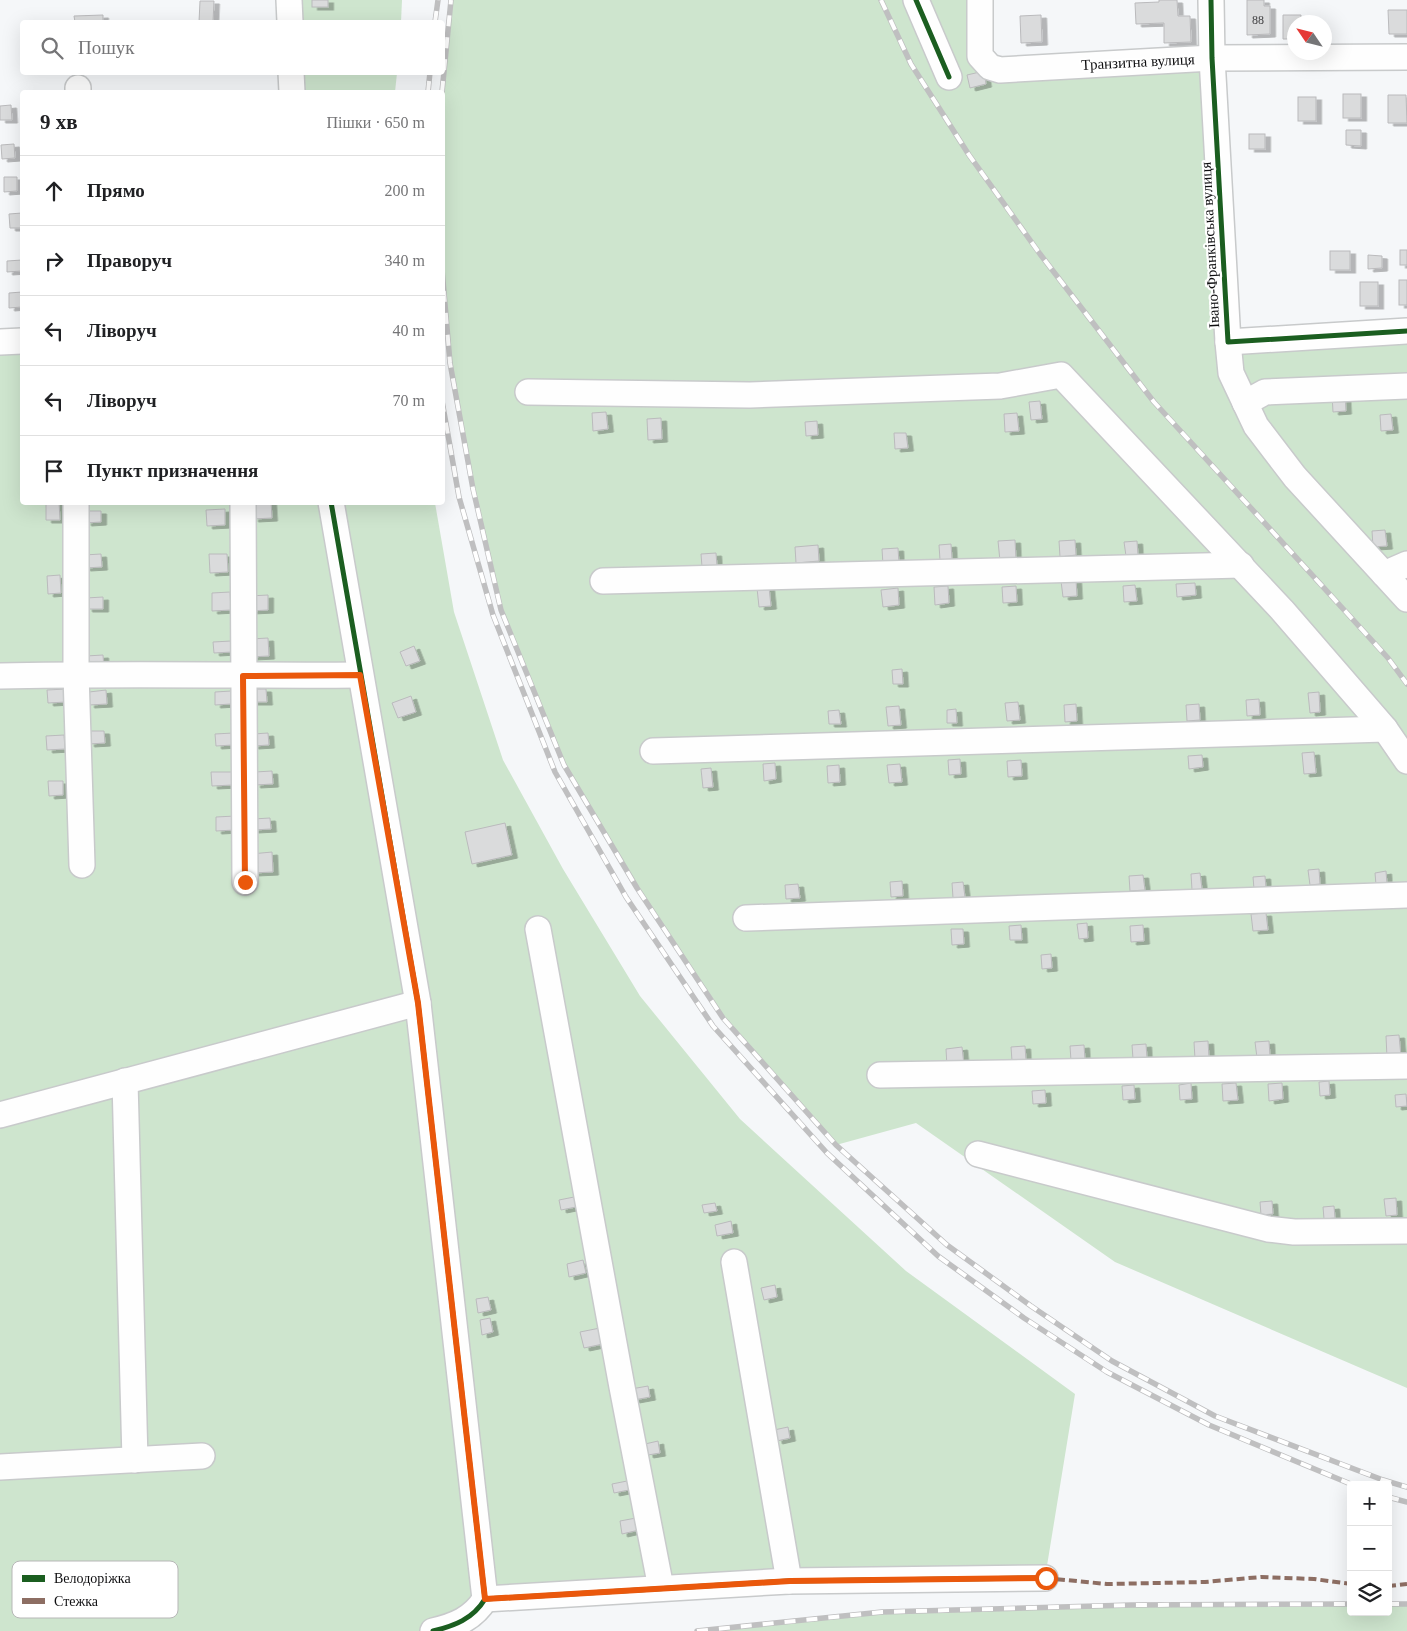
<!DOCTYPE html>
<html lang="uk">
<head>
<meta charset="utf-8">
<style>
  :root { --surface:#fff; --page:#f6f6f6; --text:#202124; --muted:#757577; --line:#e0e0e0 }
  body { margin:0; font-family:"Times New Roman",serif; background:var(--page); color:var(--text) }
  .controls { position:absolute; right:15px; bottom:15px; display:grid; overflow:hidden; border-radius:5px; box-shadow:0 5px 20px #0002 }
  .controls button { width:45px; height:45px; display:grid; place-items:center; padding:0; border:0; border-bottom:1px solid var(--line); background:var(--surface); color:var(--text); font:25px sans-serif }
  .compass { position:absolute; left:1287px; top:15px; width:45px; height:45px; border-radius:50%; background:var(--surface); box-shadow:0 5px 20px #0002; rotate:305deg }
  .stop { position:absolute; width:15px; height:15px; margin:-11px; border:4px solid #ea580c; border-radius:50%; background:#fff }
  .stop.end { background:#ea580c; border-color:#fff; box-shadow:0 1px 5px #0008 }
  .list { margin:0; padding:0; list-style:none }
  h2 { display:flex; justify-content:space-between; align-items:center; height:65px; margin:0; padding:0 20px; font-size:21px }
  h2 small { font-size:16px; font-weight:400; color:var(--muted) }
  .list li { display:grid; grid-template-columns:32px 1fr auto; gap:15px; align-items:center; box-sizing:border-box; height:70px; padding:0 20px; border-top:1px solid var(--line) }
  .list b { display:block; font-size:19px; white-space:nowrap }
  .list em { font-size:16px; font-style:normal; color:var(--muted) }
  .icon { flex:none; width:28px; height:28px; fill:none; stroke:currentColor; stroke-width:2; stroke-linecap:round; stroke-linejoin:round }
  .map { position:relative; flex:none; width:1407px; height:1631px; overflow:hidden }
  .search { position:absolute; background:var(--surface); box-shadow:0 5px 20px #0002; left:20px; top:20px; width:425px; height:55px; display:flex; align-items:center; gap:12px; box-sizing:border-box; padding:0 18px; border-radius:5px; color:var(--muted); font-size:19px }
  .panel { position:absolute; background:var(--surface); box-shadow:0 5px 20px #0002; left:20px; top:90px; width:425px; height:415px; border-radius:5px }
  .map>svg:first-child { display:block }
</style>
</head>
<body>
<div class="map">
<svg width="1407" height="1631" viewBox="0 0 1407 1631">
  <defs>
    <filter id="shadow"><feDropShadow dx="5.5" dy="3" stdDeviation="0" flood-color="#0004"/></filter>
  </defs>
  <rect width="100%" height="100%" fill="#f5f7f9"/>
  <!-- green -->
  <g fill="#cee5ce">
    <path d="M 289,0 L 402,0 L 401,22 L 290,22 Z"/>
    <path d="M 451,0 L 980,0 L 990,67 L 1212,58 L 1228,342 L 1407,331 L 1407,1388 L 1115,1262 L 916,1123 L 836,1145 L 723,1018 L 637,888 L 564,765 L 501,610 L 473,489 L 450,363 L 442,269 L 443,80 Z"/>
    <path d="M 291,73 L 397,73 L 395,92 L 292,92 Z"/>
    <path d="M 22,341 L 22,502 L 435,503 L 454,612 L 503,760 L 563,869 L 640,996 L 740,1119 L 906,1271 L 1075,1394 L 1045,1578 L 485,1599 L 433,1631 L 0,1631 L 0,342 Z"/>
    <path d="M 1351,1604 L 1351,1612 L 1388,1612 L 1388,1604 L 1407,1604 L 1407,1631 L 697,1631 L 882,1612 L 1131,1605 Z"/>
  </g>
  <!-- building -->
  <g fill="#dadbdc" stroke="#bababc" filter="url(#shadow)">
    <rect x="312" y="0" width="16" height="7"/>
    <path d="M 1159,0 L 1177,0 L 1178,16 L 1190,16 L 1191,42 L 1164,43 L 1164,23 L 1136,24 L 1135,3 L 1159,2 Z"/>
    <path d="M 1247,0 L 1264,0 L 1264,6 L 1270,6 L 1270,34 L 1247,35 Z"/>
    <path d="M 200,1 L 214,1 L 213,22 L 199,22 Z"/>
    <path d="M 1388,10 L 1407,10 L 1407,34 L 1389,34 Z"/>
    <path d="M 103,15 L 103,22 L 75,22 L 74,16 Z"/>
    <path d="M 1041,15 L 1042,42 L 1021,43 L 1020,16 Z"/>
    <path d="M 1283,15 L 1301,15 L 1301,22 L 1294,22 L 1294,39 L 1283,39 Z"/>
    <path d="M 984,71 L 986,84 L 970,88 L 967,75 Z"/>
    <rect x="1343" y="94" width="18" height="24"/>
    <path d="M 1388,95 L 1406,95 L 1407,123 L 1388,123 Z"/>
    <rect x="1298" y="97" width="18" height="24"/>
    <path d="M 11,105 L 12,120 L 0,120 L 0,106 Z"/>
    <path d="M 1346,130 L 1361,130 L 1361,146 L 1346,145 Z"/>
    <rect x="1249" y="134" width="16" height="15"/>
    <path d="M 14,144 L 15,158 L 2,159 L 1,145 Z"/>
    <path d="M 4,177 L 17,177 L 17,191 L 4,192 Z"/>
    <path d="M 22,213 L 22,228 L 10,228 L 9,214 Z"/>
    <rect x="1400" y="250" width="7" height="15"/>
    <rect x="1330" y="251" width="20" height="19"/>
    <path d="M 1368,255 L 1382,256 L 1382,268 L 1368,269 Z"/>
    <path d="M 22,260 L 22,271 L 7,272 L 7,261 Z"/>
    <rect x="1399" y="280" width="8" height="25"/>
    <rect x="1360" y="282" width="18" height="24"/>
    <path d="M 22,292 L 22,307 L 9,308 L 9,293 Z"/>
    <path d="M 1345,393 L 1346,411 L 1333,412 L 1332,394 Z"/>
    <path d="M 1040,401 L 1042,419 L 1031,420 L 1029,402 Z"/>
    <path d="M 606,412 L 608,429 L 593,431 L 592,413 Z"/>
    <path d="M 1017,413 L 1019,431 L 1005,432 L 1004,414 Z"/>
    <path d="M 1391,414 L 1393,430 L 1381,431 L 1380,415 Z"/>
    <path d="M 661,418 L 662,439 L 648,440 L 647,419 Z"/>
    <path d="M 817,421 L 818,435 L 806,436 L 805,422 Z"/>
    <path d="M 894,433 L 906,433 L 908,448 L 895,449 Z"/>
    <path d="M 46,502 L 59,502 L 60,520 L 46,520 Z"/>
    <path d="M 253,502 L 271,502 L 272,518 L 253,519 Z"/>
    <path d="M 225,509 L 225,525 L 207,526 L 206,510 Z"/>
    <path d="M 85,511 L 101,511 L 101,522 L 86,523 Z"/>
    <path d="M 1385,530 L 1387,546 L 1373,547 L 1372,531 Z"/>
    <path d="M 1015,540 L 1016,559 L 1000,561 L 998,541 Z"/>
    <path d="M 1075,540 L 1076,555 L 1060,557 L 1059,541 Z"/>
    <path d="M 1137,541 L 1138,555 L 1126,556 L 1124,542 Z"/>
    <path d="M 951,544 L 952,559 L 940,560 L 939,545 Z"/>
    <path d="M 818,545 L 819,561 L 796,563 L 795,547 Z"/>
    <path d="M 898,548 L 899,564 L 883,565 L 882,549 Z"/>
    <path d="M 716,553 L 717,566 L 702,567 L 701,554 Z"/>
    <path d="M 101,554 L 102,567 L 85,568 L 84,555 Z"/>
    <path d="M 209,554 L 227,554 L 228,572 L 210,573 Z"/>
    <path d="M 60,575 L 61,593 L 48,594 L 47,576 Z"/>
    <path d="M 1076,580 L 1077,596 L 1063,597 L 1061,581 Z"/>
    <path d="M 1195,583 L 1196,595 L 1177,597 L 1176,584 Z"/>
    <path d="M 1135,585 L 1137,601 L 1124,602 L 1123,586 Z"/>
    <path d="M 948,586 L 949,603 L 935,605 L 934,587 Z"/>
    <path d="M 1016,586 L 1017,602 L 1003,603 L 1002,587 Z"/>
    <path d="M 769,587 L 771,606 L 759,607 L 757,588 Z"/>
    <path d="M 898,588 L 899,605 L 883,607 L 881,590 Z"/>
    <path d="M 230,592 L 231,610 L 212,611 L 212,593 Z"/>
    <path d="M 268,595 L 268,610 L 249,611 L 249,596 Z"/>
    <path d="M 103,597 L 103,609 L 87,609 L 86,598 Z"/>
    <path d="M 268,638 L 269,656 L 250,657 L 250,639 Z"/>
    <path d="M 231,641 L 232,652 L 214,653 L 213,642 Z"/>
    <path d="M 414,646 L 420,661 L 406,666 L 400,652 Z"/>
    <path d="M 103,655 L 104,668 L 87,669 L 86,656 Z"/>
    <path d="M 902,669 L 903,684 L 893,684 L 892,670 Z"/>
    <path d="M 66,689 L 66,702 L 48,703 L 47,690 Z"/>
    <path d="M 252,689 L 266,689 L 267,702 L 252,702 Z"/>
    <path d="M 106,690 L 107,704 L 89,705 L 89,692 Z"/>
    <path d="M 231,691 L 231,704 L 215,705 L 215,692 Z"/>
    <path d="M 1319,692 L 1320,712 L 1310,713 L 1308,693 Z"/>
    <path d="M 411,696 L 416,712 L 398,718 L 392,703 Z"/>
    <path d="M 1259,699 L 1260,715 L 1247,716 L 1246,700 Z"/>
    <path d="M 1018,702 L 1020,720 L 1007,721 L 1005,703 Z"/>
    <path d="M 1076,704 L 1077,721 L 1065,722 L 1064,705 Z"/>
    <path d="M 1199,704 L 1200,720 L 1187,721 L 1186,705 Z"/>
    <path d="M 899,706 L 901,725 L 888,726 L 886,707 Z"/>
    <path d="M 956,709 L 957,723 L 947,723 L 947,710 Z"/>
    <path d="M 839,710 L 841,724 L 829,724 L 828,711 Z"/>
    <path d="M 88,731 L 104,731 L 105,743 L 89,744 Z"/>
    <path d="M 233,733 L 233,745 L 216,746 L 215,734 Z"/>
    <path d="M 268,733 L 269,745 L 253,746 L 253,734 Z"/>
    <path d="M 64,735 L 65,749 L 47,750 L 46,736 Z"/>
    <path d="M 1314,752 L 1316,773 L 1304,774 L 1302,753 Z"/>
    <path d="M 1202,755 L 1203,767 L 1189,769 L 1188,756 Z"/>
    <path d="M 960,759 L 961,774 L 949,775 L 948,760 Z"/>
    <path d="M 1021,760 L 1022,776 L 1008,777 L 1007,761 Z"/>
    <path d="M 775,763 L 776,779 L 764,781 L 763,764 Z"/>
    <path d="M 900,764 L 902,782 L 889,783 L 887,765 Z"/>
    <path d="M 839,765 L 840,782 L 828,783 L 827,766 Z"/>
    <path d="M 711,768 L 713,787 L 703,788 L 701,769 Z"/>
    <path d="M 272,771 L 273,784 L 255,785 L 255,772 Z"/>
    <path d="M 211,772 L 232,772 L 233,785 L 212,786 Z"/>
    <path d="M 48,781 L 63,781 L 63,795 L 49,796 Z"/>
    <path d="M 235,816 L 235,830 L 216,831 L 216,817 Z"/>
    <path d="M 270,818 L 271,829 L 253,830 L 253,819 Z"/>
    <path d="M 505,823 L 512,855 L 472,864 L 465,832 Z"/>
    <path d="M 272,852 L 273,872 L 252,873 L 251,854 Z"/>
    <path d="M 1319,869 L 1320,884 L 1310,885 L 1308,870 Z"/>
    <path d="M 1386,871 L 1387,884 L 1376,885 L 1375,873 Z"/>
    <path d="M 1200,873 L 1202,889 L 1192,890 L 1191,874 Z"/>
    <path d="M 1143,875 L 1145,890 L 1130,891 L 1129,876 Z"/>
    <path d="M 1265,876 L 1266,888 L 1254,889 L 1253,877 Z"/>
    <path d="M 902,881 L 903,896 L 891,897 L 890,882 Z"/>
    <path d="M 963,882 L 965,897 L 953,898 L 952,883 Z"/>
    <path d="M 798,884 L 800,898 L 786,899 L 785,885 Z"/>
    <path d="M 1266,913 L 1268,930 L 1253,931 L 1251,914 Z"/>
    <path d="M 1087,923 L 1088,938 L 1079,939 L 1077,924 Z"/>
    <path d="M 1021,925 L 1022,940 L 1010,940 L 1009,926 Z"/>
    <path d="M 1143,925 L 1144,941 L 1131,942 L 1130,926 Z"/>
    <path d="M 951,929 L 963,929 L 964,944 L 952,945 Z"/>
    <path d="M 1051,954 L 1052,968 L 1042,969 L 1041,955 Z"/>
    <path d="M 1399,1035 L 1401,1057 L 1387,1058 L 1386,1036 Z"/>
    <path d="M 1208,1041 L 1209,1058 L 1195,1059 L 1194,1042 Z"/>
    <path d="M 1269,1041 L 1270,1056 L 1257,1058 L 1255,1042 Z"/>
    <path d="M 1146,1044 L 1147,1058 L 1133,1059 L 1132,1045 Z"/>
    <path d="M 1084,1045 L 1085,1060 L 1071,1061 L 1070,1046 Z"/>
    <path d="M 1025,1046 L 1026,1060 L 1012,1061 L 1011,1047 Z"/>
    <path d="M 962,1047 L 964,1065 L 947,1067 L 946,1049 Z"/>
    <path d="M 1329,1081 L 1330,1095 L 1320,1096 L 1319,1082 Z"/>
    <path d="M 1191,1083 L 1192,1099 L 1180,1100 L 1179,1085 Z"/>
    <path d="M 1236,1083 L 1238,1100 L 1223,1101 L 1222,1084 Z"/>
    <path d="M 1282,1083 L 1283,1099 L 1269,1101 L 1268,1084 Z"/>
    <path d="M 1134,1085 L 1135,1099 L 1123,1100 L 1122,1086 Z"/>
    <path d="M 1045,1090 L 1046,1103 L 1033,1104 L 1032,1091 Z"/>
    <path d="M 1406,1094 L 1407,1106 L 1396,1107 L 1395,1095 Z"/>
    <path d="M 574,1197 L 576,1207 L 561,1210 L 559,1200 Z"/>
    <path d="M 1396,1198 L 1397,1215 L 1386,1216 L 1384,1199 Z"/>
    <path d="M 1272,1201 L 1273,1214 L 1261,1215 L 1260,1202 Z"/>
    <path d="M 715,1203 L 717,1211 L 704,1213 L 702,1205 Z"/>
    <path d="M 1334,1206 L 1335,1218 L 1324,1219 L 1323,1207 Z"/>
    <path d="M 731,1221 L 733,1233 L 717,1236 L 715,1225 Z"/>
    <path d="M 583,1260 L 586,1273 L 569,1277 L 567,1264 Z"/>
    <path d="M 775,1285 L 777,1297 L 764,1300 L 761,1288 Z"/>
    <path d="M 488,1297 L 491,1310 L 478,1313 L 476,1299 Z"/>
    <path d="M 490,1318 L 493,1332 L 482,1335 L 480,1320 Z"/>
    <path d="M 600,1328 L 603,1344 L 584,1348 L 580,1332 Z"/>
    <path d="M 648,1386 L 650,1397 L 634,1400 L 631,1389 Z"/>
    <path d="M 788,1427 L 790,1438 L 777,1441 L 774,1430 Z"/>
    <path d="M 658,1441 L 660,1453 L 648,1455 L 645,1444 Z"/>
    <path d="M 627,1481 L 629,1490 L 614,1493 L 612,1484 Z"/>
    <path d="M 636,1518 L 639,1530 L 622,1534 L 620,1521 Z"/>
  </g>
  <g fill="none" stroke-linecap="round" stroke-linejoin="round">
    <!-- minor casing -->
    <g stroke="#c8cacb" stroke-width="28">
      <g id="minor">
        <path d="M 289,0 L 290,22"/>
        <path d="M 916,0 L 949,77"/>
        <path d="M 980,0 L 980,56 L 990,67 L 1000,70 L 1212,58 L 1407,57"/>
        <path d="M 1211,0 L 1212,58 L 1228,342 L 1407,331"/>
        <path d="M 291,72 L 292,92"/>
        <path d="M 78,88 L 78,92"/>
        <path d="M 0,342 L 22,341"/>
        <path d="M 1228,342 L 1231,373 L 1256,426 L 1295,477 L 1407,599"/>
        <path d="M 528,392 L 750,395 L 1000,386 L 1061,375 L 1282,610 L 1385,729 L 1407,761"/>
        <path d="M 1245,403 L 1265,392 L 1407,386"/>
        <path d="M 76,502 L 76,674 L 82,865"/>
        <path d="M 243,502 L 245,882"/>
        <path d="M 331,502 L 418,1003 L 485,1599 C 473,1619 454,1626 433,1631"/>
        <path d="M 1384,574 L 1407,564"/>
        <path d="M 603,581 L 1241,565"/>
        <path d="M 0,676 C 120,673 240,676 360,675"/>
        <path d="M 653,751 L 1385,729"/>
        <path d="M 746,918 L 1407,895"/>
        <path d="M 538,929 L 622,1387 L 661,1588"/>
        <path d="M 880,1075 L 1407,1066"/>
        <path d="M 125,1081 L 135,1460"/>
        <path d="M 0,1115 L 418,1003"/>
        <path d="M 978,1154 L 1268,1229 L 1294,1232 L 1407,1231"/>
        <path d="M 734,1262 L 789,1581"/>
        <path d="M 0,1467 L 202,1456"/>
        <path d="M 485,1599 L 789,1581 L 1045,1578"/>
      </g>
    </g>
    <!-- minor -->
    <use href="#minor" stroke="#fefefe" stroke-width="25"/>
    <!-- rail casing -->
    <g stroke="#bfbfc0" stroke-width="5.5">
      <g id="rail">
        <path d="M 881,0 L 911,64 L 969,155 L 1040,254 L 1120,358 L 1154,402 L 1388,658 L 1407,684"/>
        <path d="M 435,22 L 438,0"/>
        <path d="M 428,92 L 430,72"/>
        <path d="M 442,92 L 451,0"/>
        <path d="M 442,269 L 450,363 L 473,489 L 501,610 L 564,765 L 637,888 L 723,1018 L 836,1145 L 947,1245 L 1031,1306 L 1112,1361 L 1215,1416 L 1383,1480 L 1407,1487"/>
        <path d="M 442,401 L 459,497 L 493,615 L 555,772 L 626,897 L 713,1026 L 827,1153 L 938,1256 L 1024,1318 L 1107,1372 L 1209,1425 L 1353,1485"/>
        <path d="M 1388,1497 L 1407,1502"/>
        <path d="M 1388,1604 L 1407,1604"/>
        <path d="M 697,1631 L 882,1612 L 1131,1605 L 1351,1604"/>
      </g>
    </g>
    <!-- rail -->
    <use href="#rail" stroke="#fff" stroke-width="4" stroke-dasharray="11" stroke-linecap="butt"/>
    <!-- quiet -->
    <g stroke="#8d6e63" stroke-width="4" stroke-dasharray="8 4" stroke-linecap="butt">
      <path d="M 1045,1578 L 1107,1584 L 1205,1582 L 1261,1577 L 1314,1579 L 1351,1584"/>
      <path d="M 1388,1586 L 1407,1584"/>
    </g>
    <!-- cycleway casing -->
    <g stroke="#fff" stroke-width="8">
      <g id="cycleway">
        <path d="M 916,0 L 949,77"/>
        <path d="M 1211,0 L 1212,58 L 1228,342 L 1407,331"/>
        <path d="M 331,502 L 418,1003 L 485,1599 C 473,1619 454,1626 433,1631"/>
        <path d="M 485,1599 L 789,1581 L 1045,1578"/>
      </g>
    </g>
    <!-- cycleway -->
    <use href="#cycleway" stroke="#1b5e20" stroke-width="5"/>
  </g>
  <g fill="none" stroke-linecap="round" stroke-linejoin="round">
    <!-- route -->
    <path stroke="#ea580c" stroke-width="6" d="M 245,882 L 243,676 L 360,675 L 418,1003 L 485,1599 L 790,1581 L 1046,1578"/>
  </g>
  <g text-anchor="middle" stroke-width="4.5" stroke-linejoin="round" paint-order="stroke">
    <!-- number labels -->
    <g font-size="12" fill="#414143">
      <text x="1258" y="24">88</text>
    </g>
    <!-- street labels -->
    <g font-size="15" fill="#0e0e10" stroke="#fff">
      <text transform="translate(1138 62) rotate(-3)" y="5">Транзитна вулиця</text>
      <text transform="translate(1210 245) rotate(-93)" y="5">Івано-Франківська вулиця</text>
    </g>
  </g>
  <!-- legend -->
  <rect x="12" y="1561" width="166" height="57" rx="8" fill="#fff" stroke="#b7b7b7" stroke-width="1"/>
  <rect x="22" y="1575" width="23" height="7" fill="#1b5e20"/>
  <rect x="22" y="1598" width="23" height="6" fill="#8d6e63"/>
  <g font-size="14" fill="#0e0e10">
    <text x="54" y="1583">Велодоріжка</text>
    <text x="54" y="1606">Стежка</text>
  </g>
</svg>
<div class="controls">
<button>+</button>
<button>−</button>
<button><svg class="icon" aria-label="layers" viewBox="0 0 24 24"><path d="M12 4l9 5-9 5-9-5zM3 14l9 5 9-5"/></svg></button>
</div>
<svg class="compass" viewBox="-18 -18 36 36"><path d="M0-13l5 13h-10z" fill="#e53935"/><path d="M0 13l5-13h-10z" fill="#757577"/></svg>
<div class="stop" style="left:1046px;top:1578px"></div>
<div class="stop end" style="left:245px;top:882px"></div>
<div class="search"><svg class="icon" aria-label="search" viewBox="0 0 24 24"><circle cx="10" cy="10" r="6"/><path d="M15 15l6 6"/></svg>Пошук</div>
<section class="panel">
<h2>9 хв<small>Пішки · 650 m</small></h2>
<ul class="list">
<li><svg class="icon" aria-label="ahead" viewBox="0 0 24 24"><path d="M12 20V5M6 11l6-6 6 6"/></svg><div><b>Прямо</b></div><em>200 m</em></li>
<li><svg class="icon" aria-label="right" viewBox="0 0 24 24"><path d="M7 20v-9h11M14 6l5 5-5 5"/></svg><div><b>Праворуч</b></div><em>340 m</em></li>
<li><svg class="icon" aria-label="left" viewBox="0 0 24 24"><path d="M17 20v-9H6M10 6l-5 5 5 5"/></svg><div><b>Ліворуч</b></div><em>40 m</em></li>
<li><svg class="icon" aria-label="left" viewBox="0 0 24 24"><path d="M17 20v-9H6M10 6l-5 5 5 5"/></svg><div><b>Ліворуч</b></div><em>70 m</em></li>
<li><svg class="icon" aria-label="arrive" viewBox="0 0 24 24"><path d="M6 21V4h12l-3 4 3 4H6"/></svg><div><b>Пункт призначення</b></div></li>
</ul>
</section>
</div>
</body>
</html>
